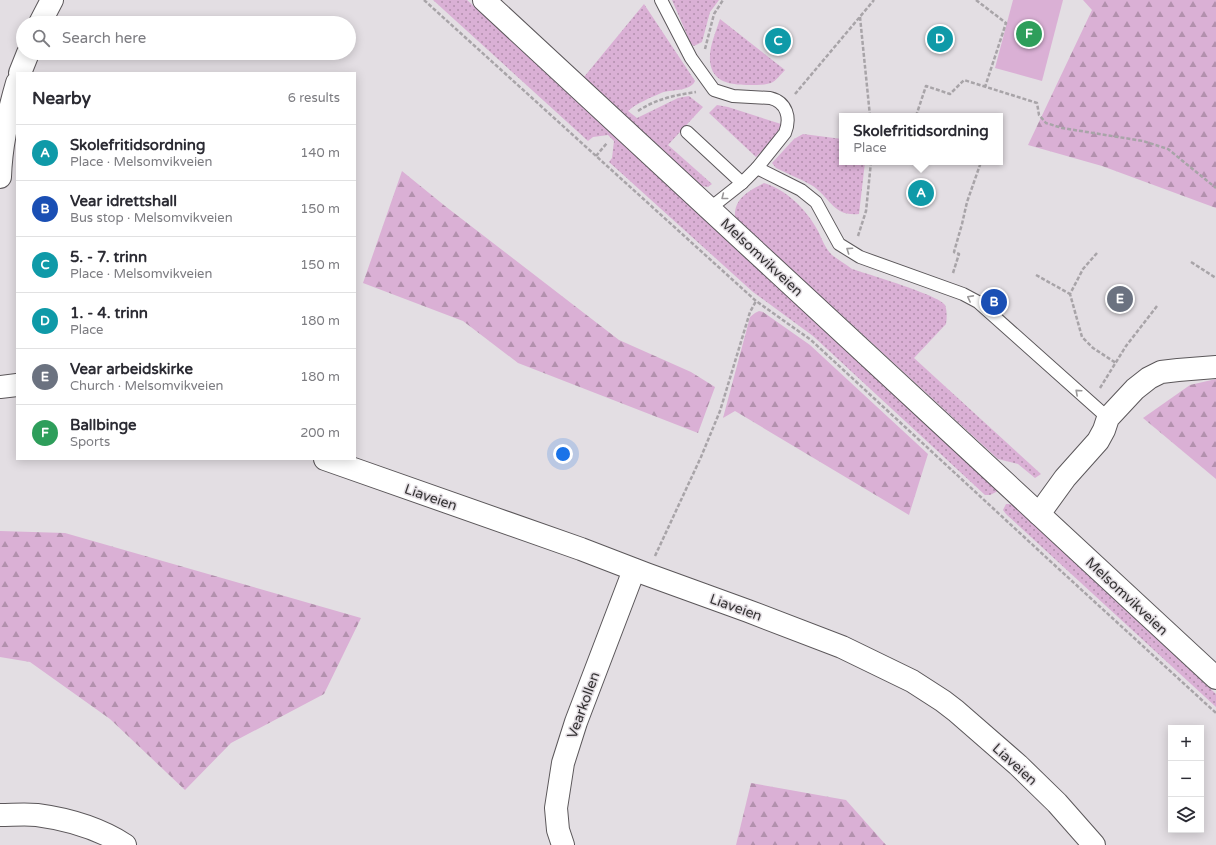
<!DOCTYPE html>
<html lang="en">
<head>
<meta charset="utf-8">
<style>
  :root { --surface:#fff; --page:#f2f2f3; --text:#2b2b33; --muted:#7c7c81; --line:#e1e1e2; --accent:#19721e }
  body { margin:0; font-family:"Varela Round",sans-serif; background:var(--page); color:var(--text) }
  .controls { position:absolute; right:12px; bottom:12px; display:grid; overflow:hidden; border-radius:0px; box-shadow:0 2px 10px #0003 }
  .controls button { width:36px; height:36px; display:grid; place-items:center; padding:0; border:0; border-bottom:1px solid var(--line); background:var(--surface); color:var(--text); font:20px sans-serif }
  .you { position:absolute; left:563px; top:454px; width:14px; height:14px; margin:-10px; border:3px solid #fff; border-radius:50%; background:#1a73e8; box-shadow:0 0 0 6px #1a73e833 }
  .badge { display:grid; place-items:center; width:26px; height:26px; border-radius:50%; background:var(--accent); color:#fff; font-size:13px; font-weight:700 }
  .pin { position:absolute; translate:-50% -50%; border:2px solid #fff; box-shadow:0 1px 4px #0006 }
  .popup { position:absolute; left:839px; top:113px; width:164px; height:52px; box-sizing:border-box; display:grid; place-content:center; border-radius:0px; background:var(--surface); filter:drop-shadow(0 1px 3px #0005); font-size:13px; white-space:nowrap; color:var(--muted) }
  .popup b { font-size:15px; color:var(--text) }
  .popup::after { content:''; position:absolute; left:50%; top:100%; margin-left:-8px; border:8px solid transparent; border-top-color:var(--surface) }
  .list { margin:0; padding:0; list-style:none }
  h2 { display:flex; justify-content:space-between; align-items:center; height:52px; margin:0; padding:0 16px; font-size:17px }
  h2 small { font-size:13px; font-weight:400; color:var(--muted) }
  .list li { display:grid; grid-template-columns:26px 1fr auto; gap:12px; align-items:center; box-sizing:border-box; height:56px; padding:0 16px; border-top:1px solid var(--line) }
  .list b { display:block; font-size:15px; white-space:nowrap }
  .list p { margin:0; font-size:13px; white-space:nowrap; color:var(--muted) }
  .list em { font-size:13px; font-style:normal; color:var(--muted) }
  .icon { flex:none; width:22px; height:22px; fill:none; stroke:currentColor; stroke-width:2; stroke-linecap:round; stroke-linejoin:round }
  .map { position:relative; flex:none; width:1216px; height:845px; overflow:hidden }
  .search { position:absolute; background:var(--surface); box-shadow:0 2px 10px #0003; left:16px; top:16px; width:340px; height:44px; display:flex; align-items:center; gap:10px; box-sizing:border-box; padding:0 14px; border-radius:22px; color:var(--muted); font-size:15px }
  .panel { position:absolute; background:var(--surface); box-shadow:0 2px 10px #0003; left:16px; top:72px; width:340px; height:388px; border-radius:0px }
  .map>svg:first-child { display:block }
</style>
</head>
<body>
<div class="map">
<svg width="1216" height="845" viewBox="0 0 1216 845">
  <defs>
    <pattern id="grass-dots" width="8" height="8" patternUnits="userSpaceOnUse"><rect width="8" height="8" fill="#dab0d5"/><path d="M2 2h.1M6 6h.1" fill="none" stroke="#b290ad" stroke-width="1.8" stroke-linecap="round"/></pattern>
    <pattern id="forest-firs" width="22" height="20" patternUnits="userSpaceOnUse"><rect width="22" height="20" fill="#dab0d5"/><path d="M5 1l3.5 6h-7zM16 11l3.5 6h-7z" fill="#b290ad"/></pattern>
  </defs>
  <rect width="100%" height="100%" fill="#e3dee3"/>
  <!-- grass -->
  <g fill="url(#grass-dots)">
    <path d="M 433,0 L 467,0 L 998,491 L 990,495 L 985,495 L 813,336 L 753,292 L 609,162 L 612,158 L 614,141 L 608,135 L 593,137 L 588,141 Z"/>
    <path d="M 672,0 L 719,0 L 710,12 L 702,42 L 694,46 L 691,44 Z"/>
    <path d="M 644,4 L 695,81 C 690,92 671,89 661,93 C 652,97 635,104 628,111 L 637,118 L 678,98 L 689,96 L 703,107 L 668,145 L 712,184 L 708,187 L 702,186 L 584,77 Z"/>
    <path d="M 720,19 L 785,70 C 781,74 776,81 771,83 C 765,85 756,85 750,85 C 731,85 712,83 710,61 C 709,46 716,32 720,19 Z"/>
    <path d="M 717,105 L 728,107 L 781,124 C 777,137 766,147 756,157 L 709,113 Z"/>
    <path d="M 803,134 L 842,139 L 842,162 L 865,162 L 859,214 C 834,217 830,198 813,186 C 801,179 788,174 776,168 L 772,163 L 794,139 Z"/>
    <path d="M 764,183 C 787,190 807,210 818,231 C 822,239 825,248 832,255 C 838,260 846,264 852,269 C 867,274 939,295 945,305 C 947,310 947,318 946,324 L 914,358 L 1041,474 L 1035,478 L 1018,464 L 998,459 L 735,217 C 734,198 749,191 764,183 Z"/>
    <path d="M 1006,504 L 1009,504 L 1013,505 L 1216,694 L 1216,707 L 1006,514 L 1003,510 Z"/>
  </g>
  <!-- forest -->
  <g fill="url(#forest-firs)">
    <path d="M 1083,0 L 1216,0 L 1216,208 L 1102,166 L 1028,145 L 1092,10 Z"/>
    <path d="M 402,171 L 445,206 L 619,340 L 691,372 L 715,387 L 698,433 L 518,363 L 463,321 L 363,283 Z"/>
    <path d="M 759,311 L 763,312 L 810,345 L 928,454 L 909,515 L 735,411 L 723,418 L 750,317 L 755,313 Z"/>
    <path d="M 1216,379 L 1216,479 L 1143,418 L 1190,385 Z"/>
    <path d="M 0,531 L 65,533 L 361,618 L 324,694 L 231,743 L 185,790 L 110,719 L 30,662 L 0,657 Z"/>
    <path d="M 751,783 L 846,800 L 886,845 L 736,845 Z"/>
  </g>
  <!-- pitch -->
  <path fill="#dab0d5" d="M 1013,0 L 1063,0 L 1042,81 L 995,68 Z"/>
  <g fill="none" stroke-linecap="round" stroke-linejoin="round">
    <!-- service casing -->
    <g stroke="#5b575a" stroke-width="14">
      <g id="service">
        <path d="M 661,0 L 691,58 L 714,90 L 733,96 L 770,98 C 787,102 791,118 785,133 L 757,168"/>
        <path d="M 687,132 L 742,183"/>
        <path d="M 709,209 L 742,183 L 757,168 L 801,190 L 816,202 L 839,244 L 860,257 L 963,294 L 978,302 L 1108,418"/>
      </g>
    </g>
    <!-- minor casing -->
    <g stroke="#5b575a" stroke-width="24">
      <g id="minor">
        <path d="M 40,23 L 52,0"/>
        <path d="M 20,73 L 28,53"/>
        <path d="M 0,177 C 1,144 8,114 17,83"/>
        <path d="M 0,387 L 17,385"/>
        <path d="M 325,459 L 581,549 L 646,574 L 748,611 L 842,647 L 912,681 L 943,701 L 956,711 L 1018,765 L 1057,803 L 1094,845"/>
        <path d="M 1039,514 L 1065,478 L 1098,441 L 1104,430 L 1108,418 L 1135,389 L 1149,378 L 1161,372 L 1178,370 L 1216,367"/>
        <path d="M 0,815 C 12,815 25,814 37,815 C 67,819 100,829 125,845"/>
        <path d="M 563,845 L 558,830 L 556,808 L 563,763 L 576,722 L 634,570"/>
      </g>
    </g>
    <!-- primary casing -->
    <g stroke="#5b575a" stroke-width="24">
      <path id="primary" d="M 484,0 L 1216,678"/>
    </g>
    <!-- path -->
    <g stroke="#a8a4a8" stroke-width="2.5" stroke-dasharray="4 2" stroke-linecap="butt">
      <path d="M 424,0 L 756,301 L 811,340 L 1049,560 L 1216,713"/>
      <path d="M 976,0 L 1006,23 L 985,87"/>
      <path d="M 860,17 L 870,116"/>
      <path d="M 705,49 L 714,14 L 723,0"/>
      <path d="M 795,94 L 874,0"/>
      <path d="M 638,111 C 656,99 675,95 696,92"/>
      <path d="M 916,116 L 926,86 L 950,94 L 964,80 L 1037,103 L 1039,115 L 1046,123 L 1062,128 L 1143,141 L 1168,149 L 1216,188"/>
      <path d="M 596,156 L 607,143"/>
      <path d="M 858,236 L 866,211 L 871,162"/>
      <path d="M 1097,253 L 1083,269 L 1070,294 L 1082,337 L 1093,348 L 1116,363"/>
      <path d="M 1191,262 L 1216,278"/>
      <path d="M 953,273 L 959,254 L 954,252 L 962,224 L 967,202 L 981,162"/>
      <path d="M 1036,275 L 1070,294"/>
      <path d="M 1100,388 L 1126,346 L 1157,306"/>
      <path d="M 655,556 L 701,457 L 720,411 L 750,312 L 756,301"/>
    </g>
    <!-- service -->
    <use href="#service" stroke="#fff" stroke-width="12"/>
    <!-- minor -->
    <use href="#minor" stroke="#fff" stroke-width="22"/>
    <!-- primary -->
    <use href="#primary" stroke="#fff" stroke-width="22"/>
  </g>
  <!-- one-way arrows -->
  <defs><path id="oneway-chevron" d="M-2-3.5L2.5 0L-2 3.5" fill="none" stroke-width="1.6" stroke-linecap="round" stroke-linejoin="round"/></defs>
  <g stroke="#9a9899">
    <use href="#oneway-chevron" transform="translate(724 197) rotate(142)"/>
    <use href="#oneway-chevron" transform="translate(849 250) rotate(-146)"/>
    <use href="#oneway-chevron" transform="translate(970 298) rotate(-152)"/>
    <use href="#oneway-chevron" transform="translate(1078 392) rotate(-138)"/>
  </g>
  <g text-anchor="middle" stroke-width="3" stroke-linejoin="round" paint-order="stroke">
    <!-- street labels -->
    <g font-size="14" fill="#343233" stroke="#e3dee3">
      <text transform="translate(762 257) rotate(43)" y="5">Melsomvikveien</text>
      <text transform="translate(431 497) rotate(19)" y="5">Liaveien</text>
      <text transform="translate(1127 596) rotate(43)" y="5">Melsomvikveien</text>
      <text transform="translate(736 607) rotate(20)" y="5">Liaveien</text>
      <text transform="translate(583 705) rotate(-70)" y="5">Vearkollen</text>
      <text transform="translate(1015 764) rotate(42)" y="5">Liaveien</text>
    </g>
  </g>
</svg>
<div class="controls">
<button>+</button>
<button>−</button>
<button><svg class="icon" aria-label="layers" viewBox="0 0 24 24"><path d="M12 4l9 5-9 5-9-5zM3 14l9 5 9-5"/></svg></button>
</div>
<div class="you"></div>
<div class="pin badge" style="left:921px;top:193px;background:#0f9aa8">A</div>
<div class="popup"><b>Skolefritidsordning</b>Place</div>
<div class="pin badge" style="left:994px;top:302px;background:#1a4fb4">B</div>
<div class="pin badge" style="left:778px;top:41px;background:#0f9aa8">C</div>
<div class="pin badge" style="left:940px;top:39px;background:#0f9aa8">D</div>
<div class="pin badge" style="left:1120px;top:299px;background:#6b7280">E</div>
<div class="pin badge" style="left:1029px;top:34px;background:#2e9e5b">F</div>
<div class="search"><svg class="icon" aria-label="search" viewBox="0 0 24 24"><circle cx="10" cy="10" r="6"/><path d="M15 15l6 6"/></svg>Search here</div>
<section class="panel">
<h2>Nearby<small>6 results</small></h2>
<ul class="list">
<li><span class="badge" style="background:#0f9aa8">A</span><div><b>Skolefritidsordning</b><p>Place · Melsomvikveien</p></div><em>140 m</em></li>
<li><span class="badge" style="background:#1a4fb4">B</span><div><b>Vear idrettshall</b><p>Bus stop · Melsomvikveien</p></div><em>150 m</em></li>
<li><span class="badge" style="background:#0f9aa8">C</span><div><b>5. - 7. trinn</b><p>Place · Melsomvikveien</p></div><em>150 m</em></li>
<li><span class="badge" style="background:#0f9aa8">D</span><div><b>1. - 4. trinn</b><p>Place</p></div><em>180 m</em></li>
<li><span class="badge" style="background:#6b7280">E</span><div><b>Vear arbeidskirke</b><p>Church · Melsomvikveien</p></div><em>180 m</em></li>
<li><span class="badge" style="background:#2e9e5b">F</span><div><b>Ballbinge</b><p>Sports</p></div><em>200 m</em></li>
</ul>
</section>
</div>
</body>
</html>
